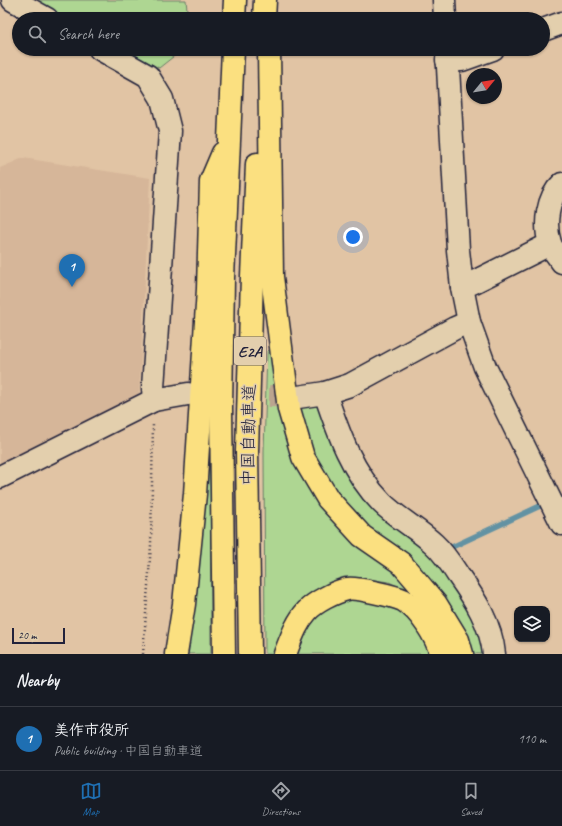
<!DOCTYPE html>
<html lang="en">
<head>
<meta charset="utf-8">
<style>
  :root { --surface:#171b24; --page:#20242c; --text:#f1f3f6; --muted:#9ea1a6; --line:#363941; --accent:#1f6fb2 }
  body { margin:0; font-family:Caveat,"Klee One",sans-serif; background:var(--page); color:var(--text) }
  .controls { position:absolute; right:12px; bottom:12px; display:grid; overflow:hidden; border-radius:8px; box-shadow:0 1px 3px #0004 }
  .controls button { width:36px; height:36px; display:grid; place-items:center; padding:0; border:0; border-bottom:1px solid var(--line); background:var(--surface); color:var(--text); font:20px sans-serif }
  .compass { position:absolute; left:466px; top:68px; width:36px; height:36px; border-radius:50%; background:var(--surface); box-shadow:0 1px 3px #0004; rotate:60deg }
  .scale { position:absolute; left:12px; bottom:10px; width:53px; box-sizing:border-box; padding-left:4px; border:2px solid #22223b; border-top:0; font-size:11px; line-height:14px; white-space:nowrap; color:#22223b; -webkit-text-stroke:3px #e3cfad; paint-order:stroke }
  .you { position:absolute; left:353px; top:237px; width:14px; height:14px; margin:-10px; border:3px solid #fff; border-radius:50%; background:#1a73e8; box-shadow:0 0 0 6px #1a73e833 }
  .badge { display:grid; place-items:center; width:26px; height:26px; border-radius:50%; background:var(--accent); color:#fff; font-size:13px; font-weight:700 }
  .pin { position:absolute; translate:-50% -33px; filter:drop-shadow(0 1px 2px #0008) }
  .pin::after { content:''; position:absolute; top:21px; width:14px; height:12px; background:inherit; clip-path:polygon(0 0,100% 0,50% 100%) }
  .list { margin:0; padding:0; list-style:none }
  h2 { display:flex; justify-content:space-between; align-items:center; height:52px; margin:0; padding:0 16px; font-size:17px }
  h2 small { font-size:13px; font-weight:400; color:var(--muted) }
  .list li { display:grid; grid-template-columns:26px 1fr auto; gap:12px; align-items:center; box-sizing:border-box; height:64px; padding:0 16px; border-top:1px solid var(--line) }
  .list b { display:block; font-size:15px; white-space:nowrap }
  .list p { margin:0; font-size:13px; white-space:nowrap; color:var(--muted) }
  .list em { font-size:13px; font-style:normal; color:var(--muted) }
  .icon { flex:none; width:22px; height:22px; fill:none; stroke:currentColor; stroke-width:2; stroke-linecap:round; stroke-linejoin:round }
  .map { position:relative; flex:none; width:562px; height:654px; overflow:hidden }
  .search { position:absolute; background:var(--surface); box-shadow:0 1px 3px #0004; left:12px; right:12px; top:12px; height:44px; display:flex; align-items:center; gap:10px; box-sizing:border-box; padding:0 14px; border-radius:22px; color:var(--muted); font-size:15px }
  .sheet { height:116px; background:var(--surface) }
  nav { display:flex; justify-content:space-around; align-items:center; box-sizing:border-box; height:56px; border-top:1px solid var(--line); background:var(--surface); font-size:11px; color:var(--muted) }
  nav a { display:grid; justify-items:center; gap:2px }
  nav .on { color:var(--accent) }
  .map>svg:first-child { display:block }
</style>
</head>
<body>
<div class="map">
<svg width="562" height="654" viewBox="0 0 562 654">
  <rect width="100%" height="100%" fill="#e1c4a4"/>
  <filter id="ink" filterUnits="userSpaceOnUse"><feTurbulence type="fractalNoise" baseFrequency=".025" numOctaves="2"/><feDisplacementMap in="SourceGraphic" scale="8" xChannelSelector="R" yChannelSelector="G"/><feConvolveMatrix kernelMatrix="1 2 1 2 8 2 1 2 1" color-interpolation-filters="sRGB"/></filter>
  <g filter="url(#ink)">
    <!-- built -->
    <path fill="#d6b699" d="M 23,158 L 150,178 L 139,397 L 0,464 L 0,168 Z"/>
    <!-- green -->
    <g fill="#aed692" stroke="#687c66">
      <path d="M 32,0 L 186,0 L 188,19 L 68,19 Z"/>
      <path d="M 123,49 L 183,49 L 159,68 Z"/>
      <path d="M 271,350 L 284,424 L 397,573 L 417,596 L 389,582 L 360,578 L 336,584 L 285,626 L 273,654 L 265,654 L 264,452 L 267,351 Z"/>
      <path d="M 309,401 L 322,406 L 343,456 L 428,545 L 467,596 L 488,654 L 472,654 L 468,640 L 457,616 L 443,597 L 349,510 L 317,463 L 305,436 L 297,403 Z"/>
      <path d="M 210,413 L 211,654 L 184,654 Z"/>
      <path d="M 370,598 L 390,603 L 416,622 L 435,654 L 294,654 L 297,646 L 313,622 L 313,619 L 332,605 L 350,600 Z"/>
    </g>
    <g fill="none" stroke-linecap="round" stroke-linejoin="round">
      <!-- stream -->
      <path stroke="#6292a3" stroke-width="5.5" d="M 452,547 L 540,506"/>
      <!-- minor-tunnel -->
      <path stroke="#bba48f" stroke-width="22" stroke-dasharray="22 11" stroke-linecap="butt" d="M 203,394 L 298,397"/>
      <!-- minor casing -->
      <g stroke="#22223b" stroke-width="25">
        <g id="minor">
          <path d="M 13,0 L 47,19"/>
          <path d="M 444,0 L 445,19"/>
          <path d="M 543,30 L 562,23"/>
          <path d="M 100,49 L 148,76 L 162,99 L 170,131 L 153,388 L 154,400"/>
          <path d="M 447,49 L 458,250 L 462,287 L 469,322 L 485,367 L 562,524"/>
          <path d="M 447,60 L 462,60 L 493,49"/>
          <path d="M 562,184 C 547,198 544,225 550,243 C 552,250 558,256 562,262"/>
          <path d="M 462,287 L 474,282 L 550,244"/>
          <path d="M 325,393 C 338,432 352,473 382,503 C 397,518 418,529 434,544 C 444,553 451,564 458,575 C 475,599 491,624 494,654"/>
          <path d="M 298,397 L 325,393 L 350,385 L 455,328 L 469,322"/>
          <path d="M 0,477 L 154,400 L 188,394"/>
        </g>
      </g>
      <!-- highway casing -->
      <g stroke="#22223b" stroke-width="25">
        <g id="highway">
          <path d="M 234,19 L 235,0"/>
          <path d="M 264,19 L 265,0"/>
          <path d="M 269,49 L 272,277 L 289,409 L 303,457 L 328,499 L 362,536 L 401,563 L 436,604 L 458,640 L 462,654"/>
          <path d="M 176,654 L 184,604 L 195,494 L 208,289 L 211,181 L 223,153"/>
          <path d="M 224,654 L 221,408 L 223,278 L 233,49"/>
          <path d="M 250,654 L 247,451 L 252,276 L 257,164"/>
          <path d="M 285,654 C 291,639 296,623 307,611 C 315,602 335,592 347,589 C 355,587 394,596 403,600 C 420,610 436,636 441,654"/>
        </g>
      </g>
      <!-- path -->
      <path stroke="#22223b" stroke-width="2.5" stroke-dasharray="1 3" stroke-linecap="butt" d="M 143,654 L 151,545 L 153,423"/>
      <!-- minor -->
      <use href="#minor" stroke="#e3cfad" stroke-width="22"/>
      <!-- highway -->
      <use href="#highway" stroke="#fbe080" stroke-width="22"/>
    </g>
  </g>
  <g text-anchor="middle" stroke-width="3" stroke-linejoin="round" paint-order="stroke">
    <!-- shield labels -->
    <rect fill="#e3cfad" stroke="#5c565d" stroke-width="1" x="234" y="337" width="32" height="28" rx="3"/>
    <g font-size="16" font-weight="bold" fill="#22223b">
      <text x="250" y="357">E2A</text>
    </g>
    <!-- street labels -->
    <g font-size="17" fill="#22223b" stroke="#e3cfad">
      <text transform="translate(248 435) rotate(-89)" y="6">中国自動車道</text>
    </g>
  </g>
</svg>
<div class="controls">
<button><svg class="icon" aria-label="layers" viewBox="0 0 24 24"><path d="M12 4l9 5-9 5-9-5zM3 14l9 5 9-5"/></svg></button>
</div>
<svg class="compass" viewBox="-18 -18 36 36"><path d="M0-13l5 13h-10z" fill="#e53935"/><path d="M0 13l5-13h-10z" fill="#9ea1a6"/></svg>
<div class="scale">20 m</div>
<div class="you"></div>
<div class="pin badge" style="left:72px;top:287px">1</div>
<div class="search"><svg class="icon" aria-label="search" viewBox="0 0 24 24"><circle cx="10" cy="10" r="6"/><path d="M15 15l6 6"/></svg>Search here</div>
</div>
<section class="sheet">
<h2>Nearby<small></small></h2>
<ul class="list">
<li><span class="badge">1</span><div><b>美作市役所</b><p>Public building · 中国自動車道</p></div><em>110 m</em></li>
</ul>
</section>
<nav>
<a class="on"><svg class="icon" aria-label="map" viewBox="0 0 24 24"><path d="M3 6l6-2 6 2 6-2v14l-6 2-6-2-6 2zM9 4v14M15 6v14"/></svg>Map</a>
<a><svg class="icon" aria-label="directions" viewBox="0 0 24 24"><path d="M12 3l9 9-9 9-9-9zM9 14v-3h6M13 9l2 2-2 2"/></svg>Directions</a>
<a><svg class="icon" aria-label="saved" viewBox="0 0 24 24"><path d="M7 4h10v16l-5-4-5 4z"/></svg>Saved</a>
</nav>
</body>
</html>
